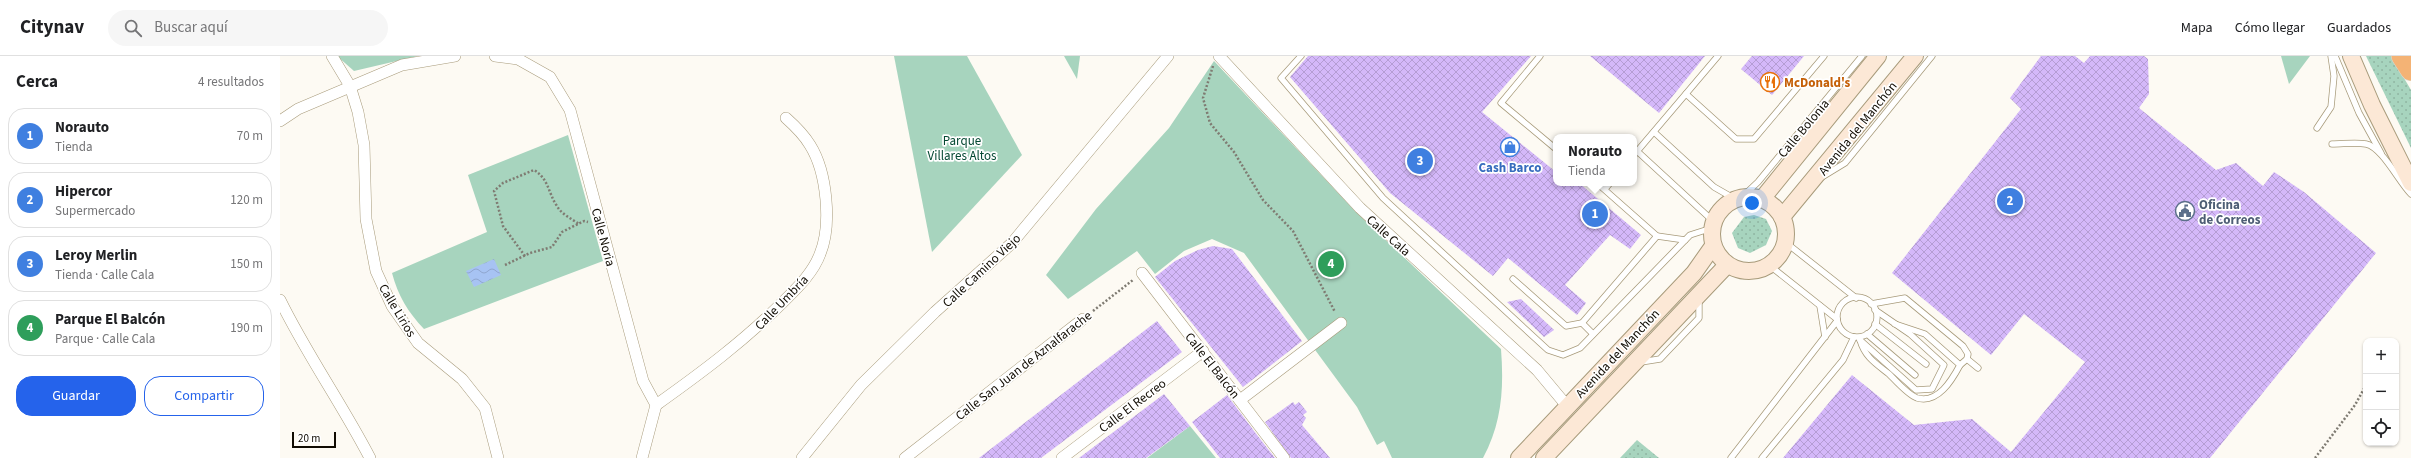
<!DOCTYPE html>
<html lang="es">
<head>
<meta charset="utf-8">
<style>
  :root { --surface:#fff; --page:#f6f6f6; --text:#202124; --muted:#757577; --line:#e0e0e0; --accent:#2563eb }
  body { margin:0; font-family:"Source Sans 3",sans-serif; background:var(--page); color:var(--text) }
  .controls { position:absolute; right:12px; bottom:12px; display:grid; overflow:hidden; border-radius:8px; box-shadow:0 1px 3px #0004 }
  .controls button { width:36px; height:36px; display:grid; place-items:center; padding:0; border:0; border-bottom:1px solid var(--line); background:var(--surface); color:var(--text); font:20px sans-serif }
  .scale { position:absolute; left:12px; bottom:10px; width:44px; box-sizing:border-box; padding-left:4px; border:2px solid #100b02; border-top:0; font-size:11px; line-height:14px; white-space:nowrap; color:#100b02; -webkit-text-stroke:3px #fff; paint-order:stroke }
  .you { position:absolute; left:1472px; top:147px; width:14px; height:14px; margin:-10px; border:3px solid #fff; border-radius:50%; background:#1a73e8; box-shadow:0 0 0 6px #1a73e833 }
  .badge { display:grid; place-items:center; width:26px; height:26px; border-radius:50%; background:var(--accent); color:#fff; font-size:13px; font-weight:700 }
  .pin { position:absolute; translate:-50% -50%; border:2px solid #fff; box-shadow:0 1px 4px #0006 }
  .popup { position:absolute; left:1273px; top:78px; width:84px; height:52px; box-sizing:border-box; display:grid; place-content:center; border-radius:8px; background:var(--surface); filter:drop-shadow(0 1px 3px #0005); font-size:13px; white-space:nowrap; color:var(--muted) }
  .popup b { font-size:15px; color:var(--text) }
  .popup::after { content:''; position:absolute; left:50%; top:100%; margin-left:-8px; border:8px solid transparent; border-top-color:var(--surface) }
  .list { margin:0; padding:0; list-style:none }
  h2 { display:flex; justify-content:space-between; align-items:center; height:52px; margin:0; padding:0 16px; font-size:17px }
  h2 small { font-size:13px; font-weight:400; color:var(--muted) }
  .list li { display:grid; grid-template-columns:26px 1fr auto; gap:12px; align-items:center; box-sizing:border-box; height:56px; margin:0 8px 8px; padding:0 8px; border:1px solid var(--line); border-radius:16px }
  .list b { display:block; font-size:15px; white-space:nowrap }
  .list p { margin:0; font-size:13px; white-space:nowrap; color:var(--muted) }
  .list em { font-size:13px; font-style:normal; color:var(--muted) }
  .actions { display:flex; gap:8px; padding:12px 16px }
  .actions a { flex:1; padding:9px 0; border:1px solid var(--accent); border-radius:16px; text-align:center; font-size:14px; color:var(--accent) }
  .actions .main { background:var(--accent); color:#fff }
  .icon { flex:none; width:22px; height:22px; fill:none; stroke:currentColor; stroke-width:2; stroke-linecap:round; stroke-linejoin:round }
  .map { position:relative; flex:none; width:2131px; height:402px; overflow:hidden }
  header { display:flex; align-items:center; gap:24px; box-sizing:border-box; height:56px; padding:0 20px; background:var(--surface); border-bottom:1px solid var(--line) }
  header strong { font-size:19px }
  nav { display:flex; gap:22px; margin-inline-start:auto; font-size:14px }
  .search { width:280px; height:36px; background:var(--page); display:flex; align-items:center; gap:10px; box-sizing:border-box; padding:0 14px; border-radius:22px; color:var(--muted); font-size:15px }
  main { display:flex }
  aside { flex:1; background:var(--surface) }
  .map>svg:first-child { display:block }
</style>
</head>
<body>
<header>
<strong>Citynav</strong>
<div class="search"><svg class="icon" aria-label="search" viewBox="0 0 24 24"><circle cx="10" cy="10" r="6"/><path d="M15 15l6 6"/></svg>Buscar aquí</div>
<nav><a>Mapa</a><a>Cómo llegar</a><a>Guardados</a></nav>
</header>
<main>
<aside>
<h2>Cerca<small>4 resultados</small></h2>
<ul class="list">
<li><span class="badge" style="background:#3f7fe0">1</span><div><b>Norauto</b><p>Tienda</p></div><em>70 m</em></li>
<li><span class="badge" style="background:#3f7fe0">2</span><div><b>Hipercor</b><p>Supermercado</p></div><em>120 m</em></li>
<li><span class="badge" style="background:#3f7fe0">3</span><div><b>Leroy Merlin</b><p>Tienda · Calle Cala</p></div><em>150 m</em></li>
<li><span class="badge" style="background:#2e9e5b">4</span><div><b>Parque El Balcón</b><p>Parque · Calle Cala</p></div><em>190 m</em></li>
</ul>
<div class="actions"><a class="main">Guardar</a><a>Compartir</a></div>
</aside>
<div class="map">
<svg width="2131" height="402" viewBox="0 0 2131 402">
  <defs>
    <pattern id="grass-dots" width="8" height="8" patternUnits="userSpaceOnUse"><rect width="8" height="8" fill="#a7d4be"/><path d="M2 2h.1M6 6h.1" fill="none" stroke="#8fb5a2" stroke-width="1.8" stroke-linecap="round"/></pattern>
    <pattern id="water-waves" width="16" height="10" patternUnits="userSpaceOnUse"><rect width="16" height="10" fill="#a7c3f3"/><path d="M0 5q4-4 8 0t8 0" fill="none" stroke="#8fa6cf"/></pattern>
    <pattern id="building-cross-hatch" width="8" height="8" patternUnits="userSpaceOnUse"><rect width="8" height="8" fill="#d4b8f9"/><path d="M0 0l8 8M0 8l8-8" fill="none" stroke="#b59dd4"/></pattern>
  </defs>
  <rect width="100%" height="100%" fill="#fdfaf3"/>
  <!-- grass -->
  <g fill="url(#grass-dots)">
    <path d="M 2086,0 L 2111,0 L 2131,34 L 2131,92 Z"/>
    <path d="M 1474,159 L 1486,163 L 1492,175 L 1486,189 L 1470,197 L 1458,192 L 1452,177 L 1464,161 Z"/>
    <path d="M 1357,384 L 1379,402 L 1340,402 Z"/>
  </g>
  <!-- green -->
  <g fill="#a7d4be">
    <path d="M 57,0 L 138,0 L 74,15 Z"/>
    <path d="M 614,0 L 687,0 L 742,99 L 652,196 Z"/>
    <path d="M 784,0 L 800,0 L 797,23 Z"/>
    <path d="M 2001,0 L 2030,0 L 2009,28 Z"/>
    <path d="M 934,5 L 1075,155 L 1221,293 C 1224,332 1222,367 1203,402 L 1112,402 L 1104,385 L 1097,389 L 1077,351 L 964,197 L 932,183 L 904,195 L 875,218 L 857,195 L 788,243 L 766,219 L 816,153 L 889,72 Z"/>
    <path d="M 288,79 L 323,205 L 144,273 C 128,256 118,240 112,217 L 207,176 L 188,119 Z"/>
    <path d="M 910,370 L 936,402 L 867,402 Z"/>
  </g>
  <!-- water -->
  <path fill="url(#water-waves)" d="M 214,203 L 221,219 L 194,231 L 186,215 Z"/>
  <!-- building -->
  <g fill="url(#building-cross-hatch)">
    <path d="M 1028,0 L 1251,0 L 1202,56 L 1276,116 L 1276,127 L 1299,127 L 1361,179 L 1350,193 L 1330,179 L 1285,229 L 1306,247 L 1297,259 L 1228,202 L 1213,220 L 1110,137 L 1010,21 Z"/>
    <path d="M 1310,0 L 1425,0 L 1379,57 Z"/>
    <path d="M 1472,0 L 1524,0 L 1492,39 L 1461,13 Z"/>
    <path d="M 1761,0 L 1795,0 L 1804,7 L 1810,0 L 1864,0 L 1868,3 L 1869,38 L 1859,52 L 1936,114 L 1956,107 L 1983,130 L 1994,116 L 2024,136 L 2096,197 L 1930,402 L 1503,402 L 1572,319 L 1634,369 L 1692,363 L 1731,396 L 1805,306 L 1744,258 L 1711,299 L 1612,217 L 1741,53 L 1730,42 Z"/>
    <path d="M 933,190 L 952,193 L 1022,285 L 963,331 L 875,221 L 895,205 L 918,194 Z"/>
    <path d="M 1241,243 L 1274,274 L 1264,281 L 1227,246 Z"/>
    <path d="M 877,265 L 902,296 L 761,402 L 699,402 Z"/>
    <path d="M 884,338 L 910,370 L 866,402 L 799,402 Z"/>
    <path d="M 947,339 L 974,375 L 995,402 L 940,402 L 912,366 Z"/>
    <path d="M 1013,346 L 1015,349 L 1019,346 L 1027,356 L 1023,359 L 1026,362 L 1022,369 L 1050,402 L 1011,402 L 985,366 Z"/>
  </g>
  <g fill="none" stroke-linecap="round" stroke-linejoin="round">
    <!-- lane casing -->
    <g stroke="#a89b7b" stroke-width="7">
      <g id="lane">
        <path d="M 1021,0 L 1001,22 L 1103,142 L 1268,294 L 1283,299 L 1300,292 L 1410,179 L 1432,172"/>
        <path d="M 1260,0 L 1221,47 L 1276,93"/>
        <path d="M 2055,0 L 2079,57 L 2101,97"/>
        <path d="M 1406,38 L 1456,83 L 1474,83 L 1544,0"/>
        <path d="M 2037,72 L 2051,51 L 2054,20 L 2051,0"/>
        <path d="M 1374,76 L 1434,131 L 1455,143"/>
        <path d="M 2052,88 C 2063,88 2076,86 2086,88 C 2102,91 2119,126 2131,138"/>
        <path d="M 1357,95 L 1433,165"/>
        <path d="M 1354,99 L 1438,0"/>
        <path d="M 1542,121 L 1565,107 L 1652,0"/>
        <path d="M 1325,133 L 1330,127"/>
        <path d="M 1461,142 L 1478,126 L 1582,0"/>
        <path d="M 1377,180 L 1405,184"/>
        <path d="M 1505,186 L 1576,242"/>
        <path d="M 1489,209 L 1557,263"/>
        <path d="M 1233,223 L 1286,270 L 1302,267 L 1377,180 L 1317,127"/>
        <circle cx="1577" cy="261" r="20"/>
        <path d="M 1591,248 L 1625,242 L 1683,290 L 1688,298 L 1687,303 L 1680,309"/>
        <path d="M 1540,250 L 1545,281"/>
        <path d="M 1302,267 L 1313,278"/>
        <path d="M 1595,268 L 1646,308"/>
        <path d="M 1587,278 L 1635,319"/>
        <path d="M 1580,284 C 1585,301 1595,307 1609,318 C 1616,325 1628,339 1637,342 C 1658,348 1672,324 1680,309 L 1645,278 L 1615,268"/>
        <path d="M 1580,284 L 1636,334 L 1652,333 L 1664,309 L 1630,278 L 1595,254"/>
        <path d="M 1687,303 L 1698,312"/>
        <path d="M 1361,306 L 1380,303 L 1419,262 L 1419,243"/>
        <path d="M 1451,402 L 1557,265"/>
        <path d="M 1482,402 L 1563,304 L 1574,281"/>
      </g>
    </g>
    <!-- street casing -->
    <g stroke="#a89b7b" stroke-width="12">
      <g id="street">
        <path d="M 52,0 L 70,30 L 78,56 L 84,89 L 86,163 L 96,215 L 112,250 L 138,287 L 182,323 L 205,352 L 218,402"/>
        <path d="M 215,0 L 238,3 L 270,21 L 290,54 L 363,325 L 376,349 L 362,402"/>
        <path d="M 939,0 L 1080,152 L 1257,314 L 1287,350"/>
        <path d="M 0,65 L 18,53 L 122,9 L 175,0"/>
        <path d="M 862,217 L 1004,402"/>
        <path d="M 0,244 C 27,299 62,348 90,402"/>
        <path d="M 960,344 L 1061,267"/>
        <path d="M 376,349 C 421,317 464,285 503,246 C 517,232 533,217 540,198 C 552,169 547,116 530,89 C 524,79 515,70 506,62"/>
        <path d="M 522,402 L 581,329 L 655,256 L 732,187 L 888,0"/>
        <path d="M 625,402 L 803,263"/>
        <path d="M 782,402 L 923,295"/>
      </g>
    </g>
    <!-- secondary casing -->
    <g stroke="#a89b7b" stroke-width="18">
      <g id="secondary">
        <path d="M 2071,0 L 2092,49 L 2131,127"/>
        <circle cx="1469" cy="178" r="37"/>
        <path d="M 1482,143 L 1598,0"/>
        <path d="M 1502,161 L 1635,0"/>
        <path d="M 1239,402 L 1414,217 L 1433,190"/>
        <path d="M 1264,402 L 1447,209"/>
      </g>
    </g>
    <!-- highway casing -->
    <g stroke="#d9d8d7" stroke-width="22">
      <path id="highway" d="M 2122,0 L 2131,14"/>
    </g>
    <!-- path -->
    <g stroke="#7f7b72" stroke-width="2.5" stroke-dasharray="2 2" stroke-linecap="butt">
      <path d="M 933,10 L 923,42 L 930,67 L 954,96 L 983,144 L 1013,175 L 1055,256"/>
      <path d="M 245,200 L 223,170 L 214,135 L 223,127 L 254,114 C 269,123 268,137 277,150 C 281,158 292,163 299,168"/>
      <path d="M 225,209 L 250,197 L 272,191 L 282,176 L 304,165 L 308,166"/>
      <path d="M 813,255 L 853,224"/>
      <path d="M 2035,402 L 2075,349 L 2086,329"/>
    </g>
    <!-- lane -->
    <use href="#lane" stroke="#fff" stroke-width="5.5"/>
    <!-- street -->
    <use href="#street" stroke="#fff" stroke-width="11"/>
    <!-- secondary -->
    <use href="#secondary" stroke="#fce8d6" stroke-width="16"/>
    <!-- highway -->
    <use href="#highway" stroke="#f4b375" stroke-width="21"/>
  </g>
  <!-- icons -->
  <defs>
    <g id="restaurant-ring" transform="scale(1)"><circle r="9.5" fill="#fff" stroke="#e8710a" stroke-width="1.5"/><path d="M-5-6h1v4h1v-4h1v4h1v-4h1v5L-1.5 .5V6h-2V.5L-5-1ZM5-6V6H3V1.5H1.5Q1.5-4 5-6Z" fill="#e8710a"/></g>
    <g id="shop-ring" transform="scale(1)"><circle r="9.5" fill="#fff" stroke="#3f7fe0" stroke-width="1.5"/><path d="M-5-2.5h2.3a2.7 3.5 0 0 1 5.4 0H5L5.5 6h-11ZM-1.5-2.5h3a1.5 2.3 0 0 0-3 0Z" fill="#3f7fe0"/></g>
    <g id="civic-ring" transform="scale(1)"><circle r="9.5" fill="#fff" stroke="#5c6f8a" stroke-width="1.5"/><path d="M-.6-6.5H3V-4.5H.6V-3L4-1V1h2V6H-6V1h2V-1L-.6-3ZM-1.2 2.5V6h2.4V2.5Z" fill="#5c6f8a"/></g>
  </defs>
  <g fill-rule="evenodd">
    <use href="#restaurant-ring" x="1490" y="26"/>
    <use href="#shop-ring" x="1230" y="91"/>
    <use href="#civic-ring" x="1905" y="155"/>
  </g>
  <g text-anchor="middle" stroke-width="3.5" stroke-linejoin="round" paint-order="stroke">
    <!-- food labels -->
    <g font-size="13" font-weight="bold" fill="#c56008" stroke="#fff" text-anchor="start">
      <text x="1504" y="31">McDonald's</text>
    </g>
    <!-- street labels -->
    <g font-size="13" fill="#100b02" stroke="#fff">
      <text transform="translate(1523 72) rotate(-50)" y="5">Calle Bolonia</text>
      <text transform="translate(1577 72) rotate(-51)" y="5">Avenida del Manchón</text>
      <text transform="translate(1109 179) rotate(42)" y="5">Calle Cala</text>
      <text transform="translate(324 181) rotate(75)" y="5">Calle Noria</text>
      <text transform="translate(701 214) rotate(-43)" y="5">Calle Camino Viejo</text>
      <text transform="translate(501 246) rotate(-46)" y="5">Calle Umbría</text>
      <text transform="translate(118 254) rotate(59)" y="5">Calle Lirios</text>
      <text transform="translate(1337 297) rotate(-47)" y="5">Avenida del Manchón</text>
      <text transform="translate(743 309) rotate(-38)" y="5">Calle San Juan de Aznalfarache</text>
      <text transform="translate(933 309) rotate(52)" y="5">Calle El Balcón</text>
      <text transform="translate(852 349) rotate(-37)" y="5">Calle El Recreo</text>
    </g>
    <!-- park labels -->
    <g font-size="13" fill="#054933" stroke="#fff">
      <text x="682" y="89">Parque<tspan x="682" dy="15">Villares Altos</tspan></text>
    </g>
    <!-- shop labels -->
    <g font-size="13" font-weight="bold" fill="#366cbe" stroke="#fff">
      <text x="1230" y="116">Cash Barco</text>
    </g>
    <!-- service labels -->
    <g font-size="13" font-weight="bold" fill="#4e5e75" stroke="#fff" text-anchor="start">
      <text x="1919" y="153">Oficina<tspan x="1919" dy="15">de Correos</tspan></text>
    </g>
  </g>
</svg>
<div class="controls">
<button>+</button>
<button>−</button>
<button><svg class="icon" aria-label="locate" viewBox="0 0 24 24"><circle cx="12" cy="12" r="6"/><path d="M12 2v4M12 18v4M2 12h4M18 12h4"/></svg></button>
</div>
<div class="scale">20 m</div>
<div class="you"></div>
<div class="pin badge" style="left:1315px;top:158px;background:#3f7fe0">1</div>
<div class="popup"><b>Norauto</b>Tienda</div>
<div class="pin badge" style="left:1730px;top:145px;background:#3f7fe0">2</div>
<div class="pin badge" style="left:1140px;top:105px;background:#3f7fe0">3</div>
<div class="pin badge" style="left:1051px;top:208px;background:#2e9e5b">4</div>
</div>
</main>
</body>
</html>
